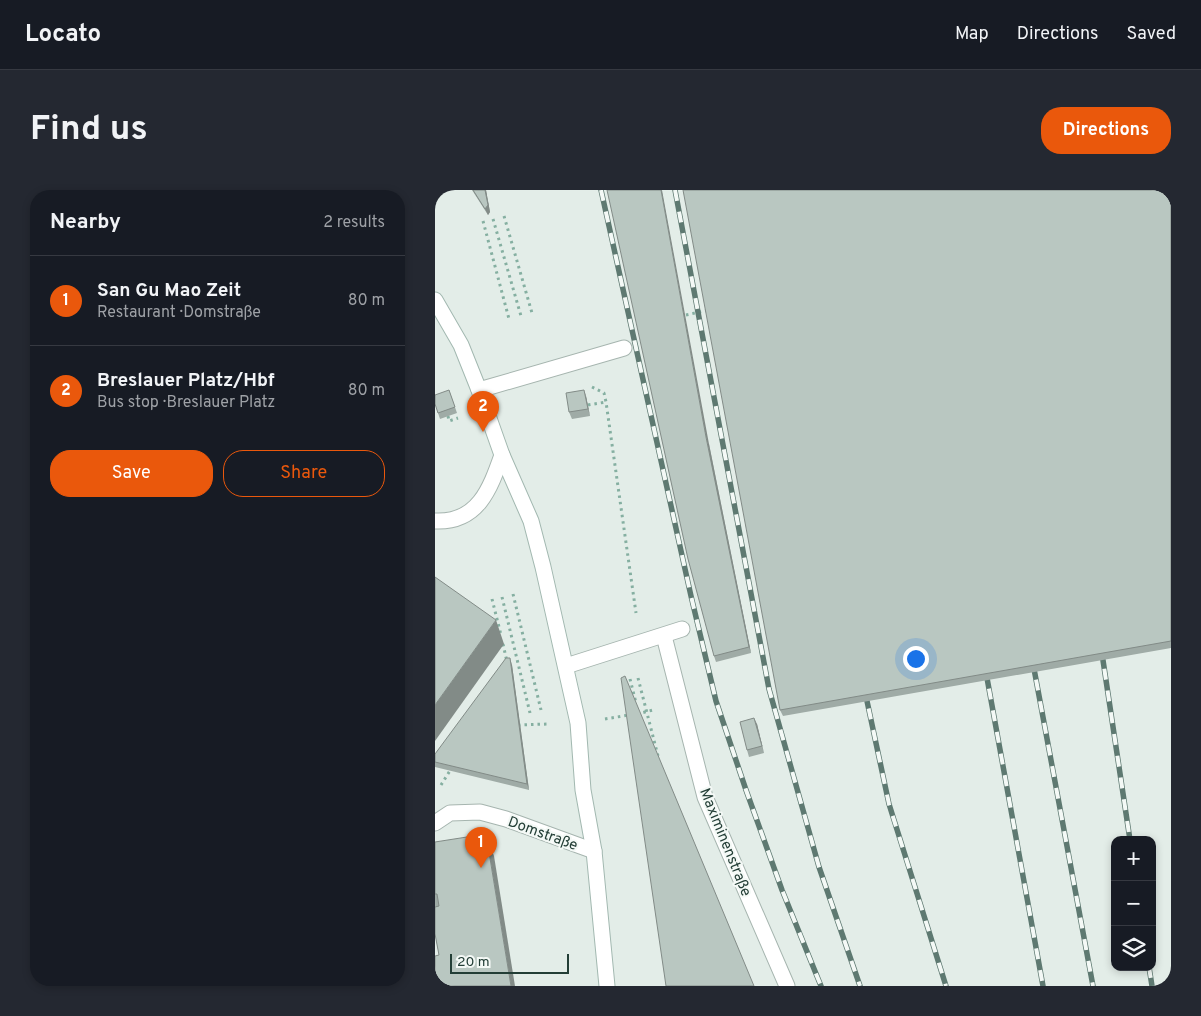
<!DOCTYPE html>
<html lang="en">
<head>
<meta charset="utf-8">
<style>
  :root { --surface:#171b24; --page:#242831; --text:#f1f3f6; --muted:#9ea1a6; --line:#363941; --accent:#ea580c }
  body { margin:0; font-family:Overpass,sans-serif; background:var(--page); color:var(--text) }
  .controls { position:absolute; right:15px; bottom:15px; display:grid; overflow:hidden; border-radius:10px; box-shadow:0 2px 8px #0003 }
  .controls button { width:45px; height:45px; display:grid; place-items:center; padding:0; border:0; border-bottom:1px solid var(--line); background:var(--surface); color:var(--text); font:25px sans-serif }
  .scale { position:absolute; left:15px; bottom:12px; width:119px; box-sizing:border-box; padding-left:5px; border:2px solid #233e36; border-top:0; font-size:14px; line-height:18px; white-space:nowrap; color:#233e36; -webkit-text-stroke:4px #f4f9f6; paint-order:stroke }
  .you { position:absolute; left:480px; top:468px; width:18px; height:18px; margin:-12px; border:4px solid #fff; border-radius:50%; background:#1a73e8; box-shadow:0 0 0 8px #1a73e833 }
  .badge { display:grid; place-items:center; width:32px; height:32px; border-radius:50%; background:var(--accent); color:#fff; font-size:16px; font-weight:700 }
  .pin { position:absolute; translate:-50% -41px; filter:drop-shadow(0 1px 2px #0008) }
  .pin::after { content:''; position:absolute; top:26px; width:18px; height:15px; background:inherit; clip-path:polygon(0 0,100% 0,50% 100%) }
  .list { margin:0; padding:0; list-style:none }
  h2 { display:flex; justify-content:space-between; align-items:center; height:65px; margin:0; padding:0 20px; font-size:21px }
  h2 small { font-size:16px; font-weight:400; color:var(--muted) }
  .list li { display:grid; grid-template-columns:32px 1fr auto; gap:15px; align-items:center; box-sizing:border-box; height:90px; padding:0 20px; border-top:1px solid var(--line) }
  .list b { display:block; font-size:19px; white-space:nowrap }
  .list p { margin:0; font-size:16px; white-space:nowrap; color:var(--muted) }
  .list em { font-size:16px; font-style:normal; color:var(--muted) }
  .actions { display:flex; gap:10px; padding:15px 20px }
  .actions a { flex:1; padding:11px 0; border:1px solid var(--accent); border-radius:20px; text-align:center; font-size:18px; color:var(--accent) }
  .actions .main { background:var(--accent); color:#fff }
  .icon { flex:none; width:28px; height:28px; fill:none; stroke:currentColor; stroke-width:2; stroke-linecap:round; stroke-linejoin:round }
  .map { position:relative; flex:none; width:736px; height:796px; overflow:hidden; border-radius:20px }
  header { display:flex; align-items:center; gap:30px; box-sizing:border-box; height:70px; padding:0 25px; background:var(--surface); border-bottom:1px solid var(--line) }
  header strong { font-size:24px }
  nav { display:flex; gap:28px; margin-inline-start:auto; font-size:18px }
  .intro { display:flex; align-items:center; justify-content:space-between; box-sizing:border-box; height:120px; padding:0 30px }
  h1 { margin:0; font-size:35px }
  .button { padding:12px 22px; border-radius:20px; background:var(--accent); color:#fff; font-size:18px; font-weight:700 }
  main { display:flex; gap:30px; padding:0 30px }
  aside { flex:1; background:var(--surface); border-radius:20px; box-shadow:0 2px 8px #0003 }
  .map>svg:first-child { display:block }
</style>
</head>
<body>
<header>
<strong>Locato</strong>
<nav><a>Map</a><a>Directions</a><a>Saved</a></nav>
</header>
<div class="intro"><h1>Find us</h1><a class="button">Directions</a></div>
<main>
<aside>
<h2>Nearby<small>2 results</small></h2>
<ul class="list">
<li><span class="badge">1</span><div><b>San Gu Mao Zeit</b><p>Restaurant · Domstraße</p></div><em>80 m</em></li>
<li><span class="badge">2</span><div><b>Breslauer Platz/Hbf</b><p>Bus stop · Breslauer Platz</p></div><em>80 m</em></li>
</ul>
<div class="actions"><a class="main">Save</a><a>Share</a></div>
</aside>
<div class="map">
<svg width="736" height="796" viewBox="0 0 736 796">
  <rect width="100%" height="100%" fill="#e3ede8"/>
  <g fill="none" stroke-linecap="round" stroke-linejoin="round">
    <!-- service casing -->
    <g stroke="#a6b5af" stroke-width="17">
      <g id="service">
        <path d="M 44,200 L 189,158"/>
        <path d="M 229,446 L 270,607 L 352,796"/>
        <path d="M 131,476 L 247,439"/>
      </g>
    </g>
    <!-- minor casing -->
    <g stroke="#a6b5af" stroke-width="17">
      <g id="minor">
        <path d="M 0,331 C 43,333 55,299 67,265"/>
        <path d="M 0,633 L 15,623 L 45,622 L 71,629 L 159,661"/>
      </g>
    </g>
    <!-- secondary casing -->
    <g stroke="#a2b8b0" stroke-width="17">
      <path id="secondary" d="M 0,110 L 26,155 L 44,200 L 67,265 L 96,331 L 108,377 L 143,533 L 148,600 L 159,661 L 172,796"/>
    </g>
    <!-- path -->
    <g stroke="#85afa1" stroke-width="3" stroke-dasharray="2.5 4" stroke-linecap="butt">
      <path d="M 69,26 L 97,123"/>
      <path d="M 58,29 L 86,126"/>
      <path d="M 48,31 L 74,129"/>
      <path d="M 251,125 L 274,120"/>
      <path d="M 157,197 L 169,203 L 171,212 L 201,423"/>
      <path d="M 153,215 L 171,212"/>
      <path d="M 13,226 L 14,231 L 23,228"/>
      <path d="M 78,404 L 106,520"/>
      <path d="M 67,407 L 95,523"/>
      <path d="M 57,409 L 66,445"/>
      <path d="M 68,454 L 72,472"/>
      <path d="M 203,488 L 223,566"/>
      <path d="M 195,489 L 201,513"/>
      <path d="M 202,524 L 218,520"/>
      <path d="M 170,529 L 194,525"/>
      <path d="M 83,535 L 114,534"/>
      <path d="M 6,595 L 16,579"/>
    </g>
    <!-- service -->
    <use href="#service" stroke="#fff" stroke-width="15"/>
    <!-- minor -->
    <use href="#minor" stroke="#fff" stroke-width="15"/>
    <!-- secondary -->
    <use href="#secondary" stroke="#fff" stroke-width="15"/>
    <!-- rail casing -->
    <g stroke="#5e7971" stroke-width="5.5">
      <g id="rail">
        <path d="M 166,0 L 256,406 L 281,511 L 311,600 L 347,700 L 386,796"/>
        <path d="M 240,0 L 334,499 L 384,677 L 425,796"/>
        <path d="M 666,457 L 695,650"/>
        <path d="M 597,468 L 658,796"/>
        <path d="M 550,477 L 608,796"/>
        <path d="M 429,497 L 454,614 L 511,796"/>
        <path d="M 714,777 L 717,796"/>
      </g>
    </g>
    <!-- rail -->
    <use href="#rail" stroke="#f4f9f6" stroke-width="4" stroke-dasharray="11" stroke-linecap="butt"/>
  </g>
  <!-- wall -->
  <g fill="#9faba6">
    <path d="M 37,0 L 51,0 L 55,22 L 53,25 Z"/>
    <path d="M 736,0 L 736,458 L 348,526 L 345,520 Z"/>
    <path d="M 14,200 L 22,223 L 5,229 L 0,214 Z"/>
    <path d="M 151,206 L 155,226 L 137,229 L 134,222 Z"/>
    <path d="M 274,254 L 316,463 L 281,472 L 279,466 Z"/>
    <path d="M 77,475 L 94,600 L 0,577 L 0,564 Z"/>
    <path d="M 322,534 L 329,563 L 314,567 L 312,560 Z"/>
    <path d="M 0,652 L 59,666 L 4,765 L 0,744 Z"/>
  </g>
  <!-- shaded-wall -->
  <g fill="#828b87">
    <path d="M 50,0 L 51,0 L 55,22 L 53,25 L 50,19 Z"/>
    <path d="M 226,0 L 227,0 L 274,254 L 316,463 L 314,457 L 271,247 Z"/>
    <path d="M 149,200 L 151,206 L 155,226 L 153,219 Z"/>
    <path d="M 61,430 L 69,454 L 0,551 L 0,515 Z"/>
    <path d="M 75,468 L 77,475 L 94,600 L 92,594 Z"/>
    <path d="M 319,528 L 322,534 L 329,563 Z"/>
    <path d="M 51,644 L 59,666 L 80,796 L 76,796 Z"/>
  </g>
  <!-- building -->
  <g fill="#b9c7c1" stroke="#828b87">
    <path d="M 38,0 L 50,0 L 53,15 L 50,19 Z"/>
    <path d="M 172,0 L 226,0 L 271,247 L 314,457 L 279,466 L 253,369 Z"/>
    <path d="M 248,0 L 736,0 L 736,451 L 345,520 Z"/>
    <path d="M 14,200 L 20,217 L 3,223 L 0,214 L 0,205 Z"/>
    <path d="M 149,200 L 153,219 L 134,222 L 131,203 Z"/>
    <path d="M 0,387 L 61,430 L 0,515 Z"/>
    <path d="M 71,468 L 75,468 L 92,594 L 0,572 L 0,564 Z"/>
    <path d="M 190,486 L 319,796 L 231,796 L 186,488 Z"/>
    <path d="M 319,528 L 327,556 L 312,560 L 305,532 Z"/>
    <path d="M 51,644 L 76,796 L 0,796 L 0,766 L 4,765 L 0,744 L 0,717 L 4,716 L 2,704 L 0,704 L 0,652 Z"/>
  </g>
  <g text-anchor="middle" stroke-width="4" stroke-linejoin="round" paint-order="stroke">
    <!-- street labels -->
    <g font-size="15" fill="#233e36" stroke="#f4f9f6">
      <text transform="translate(108 643) rotate(20)" y="5">Domstraße</text>
      <text transform="translate(291 652) rotate(68)" y="5">Maximinenstraße</text>
    </g>
  </g>
</svg>
<div class="controls">
<button>+</button>
<button>−</button>
<button><svg class="icon" aria-label="layers" viewBox="0 0 24 24"><path d="M12 4l9 5-9 5-9-5zM3 14l9 5 9-5"/></svg></button>
</div>
<div class="scale">20 m</div>
<div class="you"></div>
<div class="pin badge" style="left:46px;top:678px">1</div>
<div class="pin badge" style="left:48px;top:242px">2</div>
</div>
</main>
</body>
</html>
